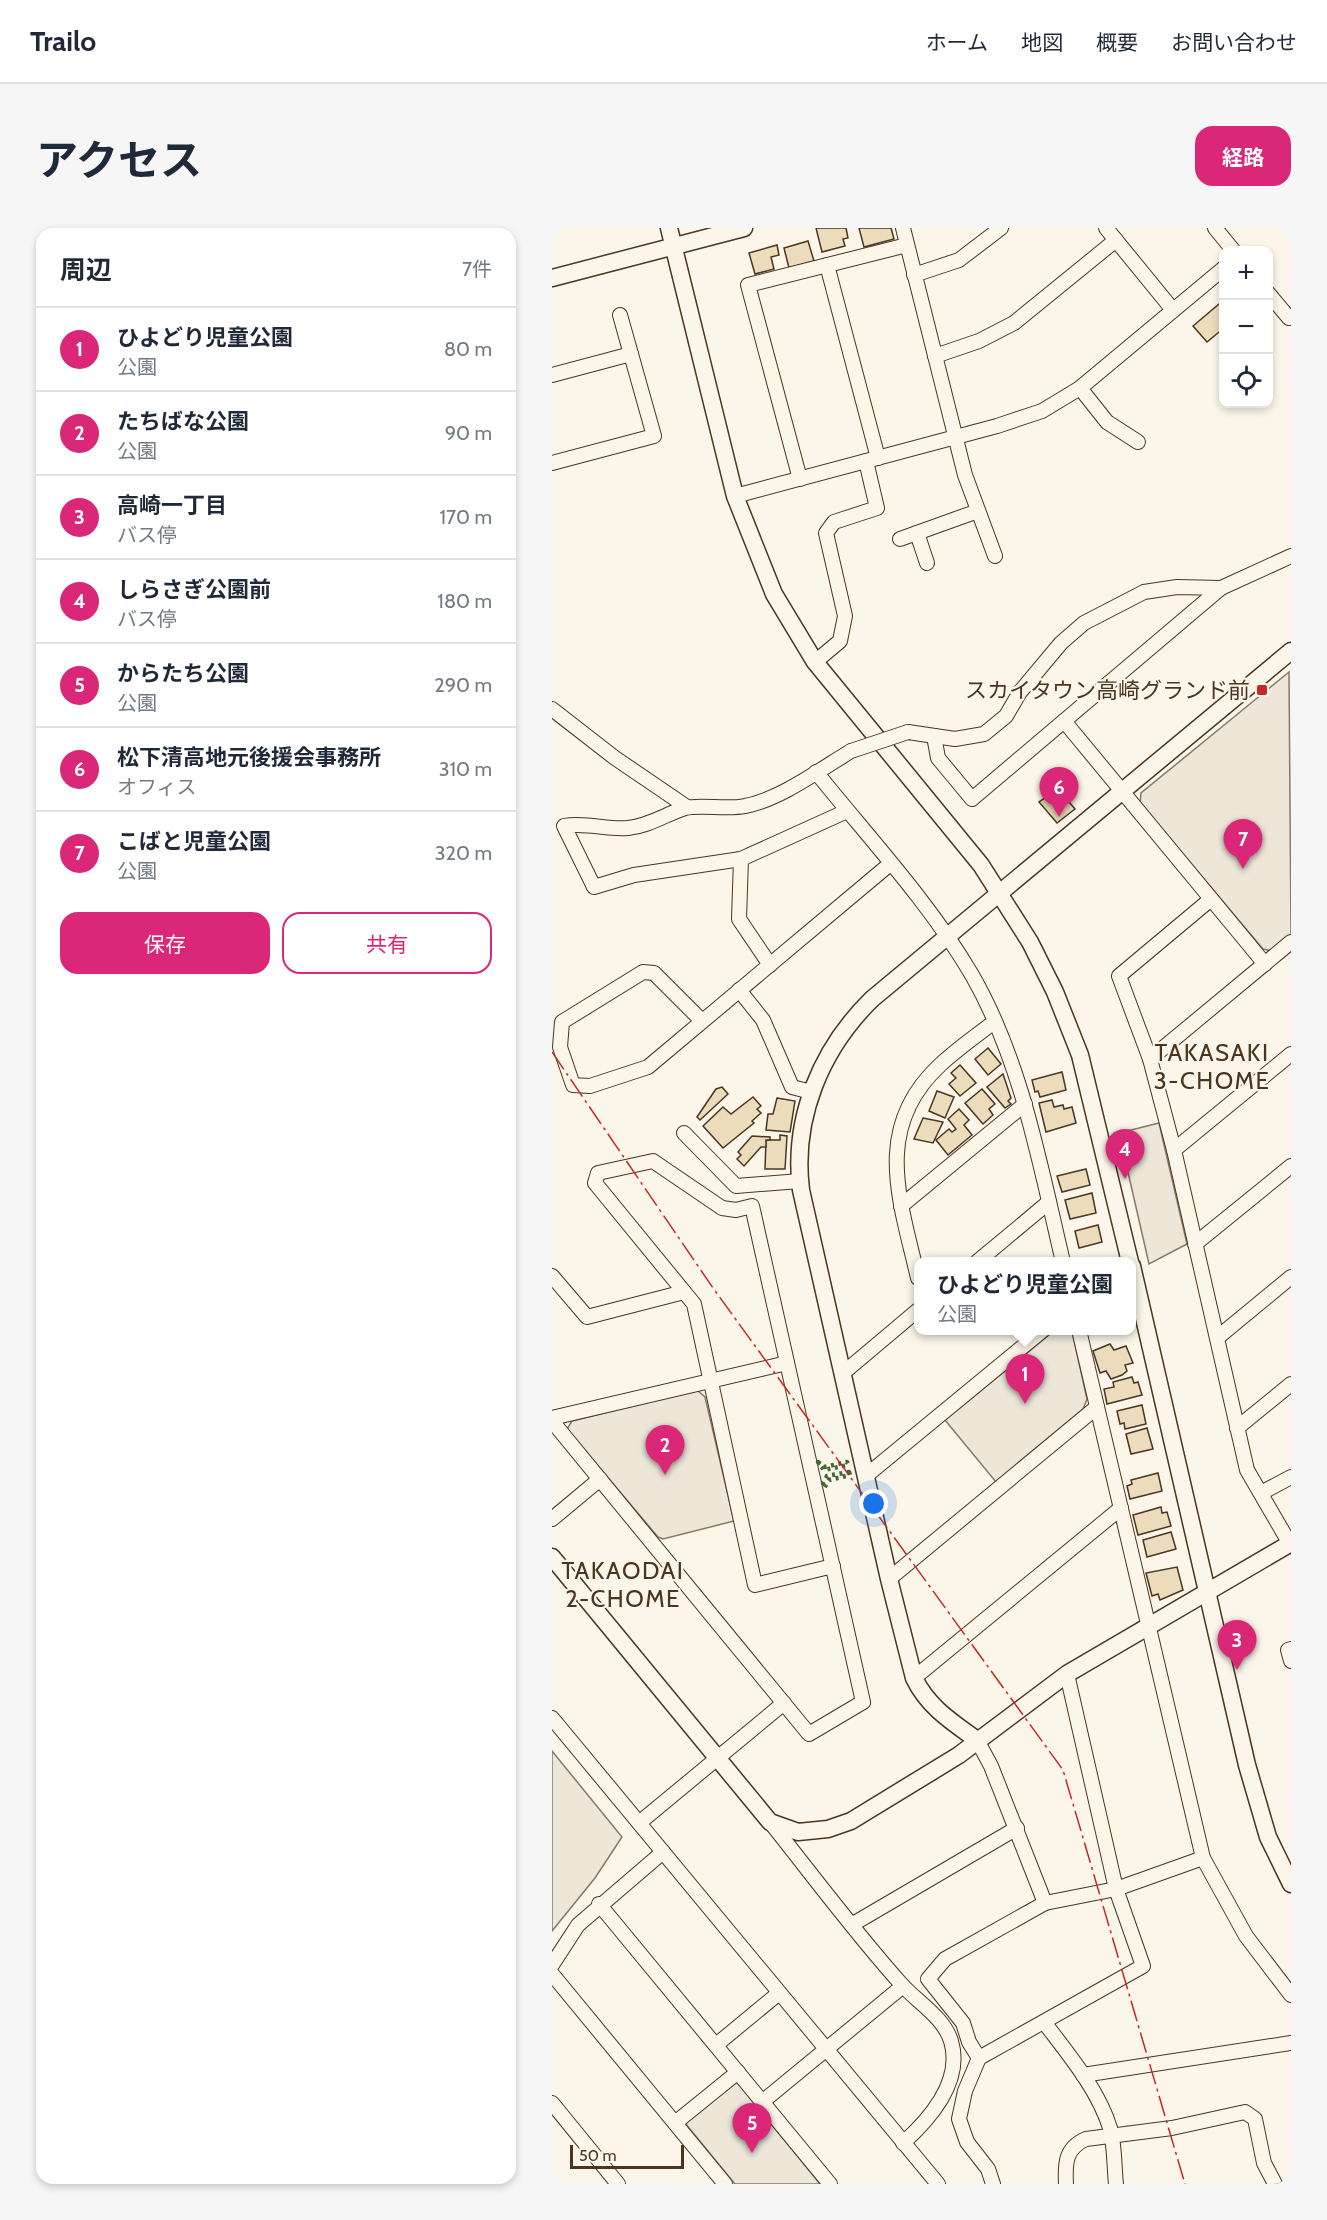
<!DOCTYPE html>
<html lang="ja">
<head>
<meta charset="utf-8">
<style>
  :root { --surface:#fff; --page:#f6f6f7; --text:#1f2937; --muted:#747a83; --line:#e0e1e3; --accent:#db2777 }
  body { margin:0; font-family:Cabin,"Noto Sans JP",sans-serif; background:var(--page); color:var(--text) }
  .controls { position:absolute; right:18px; top:18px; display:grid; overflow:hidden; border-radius:12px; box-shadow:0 3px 9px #0003 }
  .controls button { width:54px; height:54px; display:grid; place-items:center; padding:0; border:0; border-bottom:2px solid var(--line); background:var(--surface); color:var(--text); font:30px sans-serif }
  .scale { position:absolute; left:18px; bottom:15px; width:114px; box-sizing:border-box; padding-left:6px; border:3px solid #4a3520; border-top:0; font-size:16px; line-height:21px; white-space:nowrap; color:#4a3520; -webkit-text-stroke:4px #fbf6e9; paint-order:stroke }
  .you { position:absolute; left:322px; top:1276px; width:21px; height:21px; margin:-15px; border:4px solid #fff; border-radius:50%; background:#1a73e8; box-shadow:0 0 0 9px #1a73e833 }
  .badge { display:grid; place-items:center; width:39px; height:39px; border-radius:50%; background:var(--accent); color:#fff; font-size:20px; font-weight:700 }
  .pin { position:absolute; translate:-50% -50px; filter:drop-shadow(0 2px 3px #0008) }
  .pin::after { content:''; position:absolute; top:32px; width:21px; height:18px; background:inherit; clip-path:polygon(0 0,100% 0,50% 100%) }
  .popup { position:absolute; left:362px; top:1029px; width:222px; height:78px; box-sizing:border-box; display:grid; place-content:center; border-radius:12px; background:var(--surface); filter:drop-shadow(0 2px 4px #0005); font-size:20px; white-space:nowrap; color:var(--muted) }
  .popup b { font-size:22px; color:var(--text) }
  .popup::after { content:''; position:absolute; left:50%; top:100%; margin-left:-12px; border:12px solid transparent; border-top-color:var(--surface) }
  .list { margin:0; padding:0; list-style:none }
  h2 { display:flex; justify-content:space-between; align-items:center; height:78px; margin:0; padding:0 24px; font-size:26px }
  h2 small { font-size:20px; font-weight:400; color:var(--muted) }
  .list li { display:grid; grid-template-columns:39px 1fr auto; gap:18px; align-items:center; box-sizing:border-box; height:84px; padding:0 24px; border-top:2px solid var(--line) }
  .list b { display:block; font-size:22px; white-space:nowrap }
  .list p { margin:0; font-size:20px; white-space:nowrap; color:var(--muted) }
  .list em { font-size:20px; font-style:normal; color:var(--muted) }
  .actions { display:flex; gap:12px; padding:18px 24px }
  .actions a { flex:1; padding:14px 0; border:2px solid var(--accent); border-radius:18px; text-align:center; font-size:21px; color:var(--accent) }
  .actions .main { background:var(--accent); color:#fff }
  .icon { flex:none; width:33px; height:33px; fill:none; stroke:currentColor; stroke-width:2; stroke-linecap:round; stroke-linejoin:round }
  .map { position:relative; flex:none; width:739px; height:1956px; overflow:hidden; border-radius:18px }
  header { display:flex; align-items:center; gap:36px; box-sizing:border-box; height:84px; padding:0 30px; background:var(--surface); border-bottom:2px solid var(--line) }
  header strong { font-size:28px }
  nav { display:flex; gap:33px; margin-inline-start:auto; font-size:21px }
  .intro { display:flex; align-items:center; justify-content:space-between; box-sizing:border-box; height:144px; padding:0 36px }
  h1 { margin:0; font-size:42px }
  .button { padding:15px 27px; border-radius:18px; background:var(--accent); color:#fff; font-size:21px; font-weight:700 }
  main { display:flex; gap:36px; padding:0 36px }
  aside { flex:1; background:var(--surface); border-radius:18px; box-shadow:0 3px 9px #0003 }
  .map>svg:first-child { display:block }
</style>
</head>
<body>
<header>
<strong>Trailo</strong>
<nav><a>ホーム</a><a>地図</a><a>概要</a><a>お問い合わせ</a></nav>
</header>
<div class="intro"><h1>アクセス</h1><a class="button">経路</a></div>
<main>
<aside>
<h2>周辺<small>7件</small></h2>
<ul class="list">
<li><span class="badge">1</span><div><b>ひよどり児童公園</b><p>公園</p></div><em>80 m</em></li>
<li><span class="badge">2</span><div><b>たちばな公園</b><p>公園</p></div><em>90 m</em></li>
<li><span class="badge">3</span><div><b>高崎一丁目</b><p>バス停</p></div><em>170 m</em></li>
<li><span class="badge">4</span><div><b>しらさぎ公園前</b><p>バス停</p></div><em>180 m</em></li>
<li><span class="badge">5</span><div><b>からたち公園</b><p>公園</p></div><em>290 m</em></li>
<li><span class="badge">6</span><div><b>松下清高地元後援会事務所</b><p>オフィス</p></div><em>310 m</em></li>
<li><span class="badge">7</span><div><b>こばと児童公園</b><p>公園</p></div><em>320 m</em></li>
</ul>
<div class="actions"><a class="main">保存</a><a>共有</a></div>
</aside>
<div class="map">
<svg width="739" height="1956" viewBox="0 0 739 1956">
  <rect width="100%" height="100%" fill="#fbf6e9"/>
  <!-- green -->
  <g fill="#ede6d9" stroke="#887966" stroke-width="1.5">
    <path d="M 737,444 L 739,707 L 719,723 L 711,721 L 588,575 L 589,565 Z"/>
    <path d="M 607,895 L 635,1016 L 597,1036 L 567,905 Z"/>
    <path d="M 503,1102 L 520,1103 L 535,1171 L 531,1181 L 444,1254 L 393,1192 Z"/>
    <path d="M 145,1162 L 153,1169 L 182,1293 L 111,1311 L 106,1309 L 15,1201 L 20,1193 Z"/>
    <path d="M 0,1523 L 70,1609 L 43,1650 L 0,1703 Z"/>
    <path d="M 185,1853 L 268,1956 L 183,1956 L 133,1895 Z"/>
  </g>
  <!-- building -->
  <g fill="#ecdcbc" stroke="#4a3520" stroke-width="1.5">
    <path d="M 264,0 L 294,0 L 296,10 L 291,11 L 293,18 L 270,24 Z"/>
    <path d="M 307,0 L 339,0 L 342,11 L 312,19 Z"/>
    <path d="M 256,13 L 262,33 L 237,40 L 232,20 Z"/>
    <path d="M 225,17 L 227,27 L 219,29 L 222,41 L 203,46 L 197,25 Z"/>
    <path d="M 667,76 L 672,81 L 672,100 L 655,114 L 641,98 Z"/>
    <path d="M 506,561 L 523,581 L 505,595 L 487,574 Z"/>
    <path d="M 436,820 L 449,836 L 436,847 L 423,831 Z"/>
    <path d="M 408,837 L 424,855 L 408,868 L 397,856 L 404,850 L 399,845 Z"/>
    <path d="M 510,844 L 514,862 L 488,869 L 486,863 L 483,864 L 480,852 Z"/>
    <path d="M 451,846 L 459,870 L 456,873 L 459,876 L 453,880 L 435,859 Z"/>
    <path d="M 170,859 L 176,866 L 148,892 L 145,889 L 164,861 Z"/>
    <path d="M 430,861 L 443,876 L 437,881 L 441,887 L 431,896 L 413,875 Z"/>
    <path d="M 385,863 L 402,869 L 393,890 L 377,883 Z"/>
    <path d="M 201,869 L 209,878 L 205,881 L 209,885 L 200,893 L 202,895 L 171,920 L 151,898 L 171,879 L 179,886 Z"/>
    <path d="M 225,870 L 243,873 L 238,904 L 214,902 L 216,886 L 221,886 Z"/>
    <path d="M 500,872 L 502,879 L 511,877 L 512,881 L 520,879 L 524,895 L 494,904 L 487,875 Z"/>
    <path d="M 407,881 L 417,892 L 412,897 L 420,907 L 396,927 L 384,912 L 397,901 L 400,904 L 404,901 L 396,891 Z"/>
    <path d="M 371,890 L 391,894 L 381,915 L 362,911 Z"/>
    <path d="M 228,907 L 235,908 L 233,941 L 213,941 L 214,912 L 228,912 Z"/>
    <path d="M 200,908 L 218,909 L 218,912 L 214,912 L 214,919 L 209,919 L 192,938 L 185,931 L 189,927 L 186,924 Z"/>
    <path d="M 534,941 L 538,957 L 510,964 L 505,948 Z"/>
    <path d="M 540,965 L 544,985 L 518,991 L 513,972 Z"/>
    <path d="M 546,997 L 550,1014 L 527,1020 L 523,1003 Z"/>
    <path d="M 558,1116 L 562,1122 L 574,1118 L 581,1135 L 573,1137 L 575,1143 L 570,1147 L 559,1151 L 554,1143 L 548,1145 L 541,1123 Z"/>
    <path d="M 580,1149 L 582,1155 L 586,1154 L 590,1167 L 555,1176 L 552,1161 L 562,1159 L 561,1154 Z"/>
    <path d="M 590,1177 L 594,1196 L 573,1201 L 572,1195 L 568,1196 L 565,1183 Z"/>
    <path d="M 595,1200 L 601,1221 L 579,1226 L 574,1206 Z"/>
    <path d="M 606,1245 L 610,1263 L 578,1271 L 575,1258 L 580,1256 L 579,1252 Z"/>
    <path d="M 609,1279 L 610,1285 L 615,1284 L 619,1298 L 586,1307 L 581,1287 Z"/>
    <path d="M 619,1304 L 624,1321 L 595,1329 L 591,1312 Z"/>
    <path d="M 625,1339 L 631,1362 L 608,1372 L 606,1366 L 600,1368 L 594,1345 Z"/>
  </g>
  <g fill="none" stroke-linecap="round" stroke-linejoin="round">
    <!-- minor casing -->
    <g stroke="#4a3520" stroke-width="16">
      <g id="minor">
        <path d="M 351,0 L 413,247 L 443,328"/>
        <path d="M 554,0 L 621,82"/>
        <path d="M 663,0 L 681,22"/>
        <path d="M 275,37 L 326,230"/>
        <path d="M 362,47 L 407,32 L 449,0"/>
        <path d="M 716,65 L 737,90 L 739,88"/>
        <path d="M 383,128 L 427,113 L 462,95 L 564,12"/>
        <path d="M 0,147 L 79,126"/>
        <path d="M 528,160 L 555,194 L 586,214"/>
        <path d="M 0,235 L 102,208 L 68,87"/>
        <path d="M 248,251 L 196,57 L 355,17"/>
        <path d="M 183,268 L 445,198 L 490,183 L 528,160 L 672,40"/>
        <path d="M 365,305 L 375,335"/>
        <path d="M 348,311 L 426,283"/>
        <path d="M 263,434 L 288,413 L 293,388 L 274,305 L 282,294 L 325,280 L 314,233"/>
        <path d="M 0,481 L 63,530 L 135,579"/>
        <path d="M 512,493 L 713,736"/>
        <path d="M 356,504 L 403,511 L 432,506 L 454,488 L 468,464 L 509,415 L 532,395 L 592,364 L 625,359 L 669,360 L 739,328"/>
        <path d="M 382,508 L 386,530 L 420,571 L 669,360"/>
        <path d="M 264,544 C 317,610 377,674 420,747 C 470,834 488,937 511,1034"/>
        <path d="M 295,583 L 189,631 L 82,647 L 42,659 L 12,598 C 34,594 55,602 76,600 C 97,598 114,586 133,580 C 149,576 174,582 193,578 C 227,572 269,541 299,523"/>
        <path d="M 189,631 L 187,691 L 218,737"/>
        <path d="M 659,671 L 567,748 L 598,831 L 622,922 L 695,1242 L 738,1316"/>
        <path d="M 187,762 L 211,792 L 240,859 L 259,864"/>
        <path d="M 150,793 L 102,745 L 91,744 L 10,794 L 8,819 L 21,857 L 38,858 L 96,839 L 338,636"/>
        <path d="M 598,831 L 739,714"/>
        <path d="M 132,905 L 184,958 L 248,953"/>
        <path d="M 622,922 L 739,826"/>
        <path d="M 349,978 L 473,876"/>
        <path d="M 643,1016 L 739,938"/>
        <path d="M 425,1034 L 497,974"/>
        <path d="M 0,1048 L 35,1089 L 132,1064"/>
        <path d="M 366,1050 C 348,972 320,900 388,837 C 405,821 424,808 442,794"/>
        <path d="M 527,1102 L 651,1630 L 694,1708 L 739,1767"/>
        <path d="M 665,1110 L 739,1049"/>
        <path d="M 290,1146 L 366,1082"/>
        <path d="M 0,1190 L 235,1135"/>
        <path d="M 0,1193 L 257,1506 L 311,1474 L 200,978 L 184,982 L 170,980 L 101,933 L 46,945 L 43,955 L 142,1076 L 203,1357 L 281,1338"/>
        <path d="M 685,1200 L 739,1156"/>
        <path d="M 315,1247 L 491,1102"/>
        <path d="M 709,1265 L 739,1249"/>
        <path d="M 0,1291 L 48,1251"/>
        <path d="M 337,1351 L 545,1179"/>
        <path d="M 739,1421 L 736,1422 L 739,1433"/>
        <path d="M 362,1450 L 569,1280"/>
        <path d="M 0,1490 L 386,1956"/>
        <path d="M 425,1512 L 439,1538 L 493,1675"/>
        <path d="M 218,1594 C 262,1649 304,1706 351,1758 C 367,1775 392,1790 399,1813 C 411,1853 379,1890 351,1915"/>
        <path d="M 87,1595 L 232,1475"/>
        <path d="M 47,1676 L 278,1956"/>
        <path d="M 301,1696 L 465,1600"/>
        <path d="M 0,1737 L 26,1697 L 111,1624"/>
        <path d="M 0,1746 L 173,1956"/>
        <path d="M 492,1794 C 516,1826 546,1861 558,1900 C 563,1918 562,1938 564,1956"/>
        <path d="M 164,1817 L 227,1765"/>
        <path d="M 427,1830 L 417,1814 L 411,1795 L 376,1751 L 393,1731 L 493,1675 L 564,1661 L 651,1630"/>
        <path d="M 531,1847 L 739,1815"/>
        <path d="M 210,1874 L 351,1758"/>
        <path d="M 0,1875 L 66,1956"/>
        <path d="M 123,1895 L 186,1844"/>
        <path d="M 441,1956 L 436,1941 L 415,1914 L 407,1891 L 413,1863 L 427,1830 L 591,1738 L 564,1661 L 515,1446"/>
        <path d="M 514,1956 C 513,1936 513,1920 534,1911 L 620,1900 L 693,1884 L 703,1891 L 712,1935 L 723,1956"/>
      </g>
    </g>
    <!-- tertiary casing -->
    <g stroke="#4a3520" stroke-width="19">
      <g id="tertiary">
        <path d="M 117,0 L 183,268 L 222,366 L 263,434 L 429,637 L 478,714 L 503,764 L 528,827 L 578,1034"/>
        <path d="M 0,50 L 192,0"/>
        <path d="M 580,1038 L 695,1537 L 716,1609 L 739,1656"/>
        <path d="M 0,1329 L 218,1594 L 246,1604 L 276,1601 L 299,1593 L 407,1527 L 515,1446 L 739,1315"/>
        <path d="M 425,1512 C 400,1494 376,1479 362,1450 L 337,1351 L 249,962 C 240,890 269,821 320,771 L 739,423"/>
      </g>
    </g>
    <!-- minor -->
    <use href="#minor" stroke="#fbf6e9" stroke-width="14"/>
    <!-- tertiary -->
    <use href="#tertiary" stroke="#fbf6e9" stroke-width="16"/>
    <!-- minor-bridge casing -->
    <g stroke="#4a3520" stroke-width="16" stroke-linecap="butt">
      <path id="minor-bridge" d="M 299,523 L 356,504"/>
    </g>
    <!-- minor-bridge -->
    <use href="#minor-bridge" stroke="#fbf6e9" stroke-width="14"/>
    <!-- hedge -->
    <g stroke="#436837" stroke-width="4.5" stroke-dasharray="3 4.5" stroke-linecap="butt">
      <path d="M 266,1234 L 272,1239 L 295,1234 L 296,1237 L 272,1242 Z"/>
      <path d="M 297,1244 L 298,1247 L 277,1252 L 272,1260 L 271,1255 L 275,1248 Z"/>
    </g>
    <!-- power -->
    <path stroke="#c62828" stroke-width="1.5" stroke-dasharray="21 4.5 3 4.5" stroke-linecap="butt" d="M 0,824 L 161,1060 L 511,1542 L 633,1956"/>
  </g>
  <!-- markers -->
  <rect fill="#c62828" stroke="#fbf6e9" stroke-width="2" x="704" y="456" width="12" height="12" rx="3"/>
  <g text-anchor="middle" stroke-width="4.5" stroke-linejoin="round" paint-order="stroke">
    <!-- poi labels -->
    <g font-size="22" fill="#4a3520" stroke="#fbf6e9" text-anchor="end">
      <text x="698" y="470">スカイタウン高崎グランド前</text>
    </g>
    <!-- neighbourhood labels -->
    <g font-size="24" letter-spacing="1.5" fill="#4a3520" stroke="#fbf6e9">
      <text x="660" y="833">TAKASAKI<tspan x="660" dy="28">3-CHOME</tspan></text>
      <text x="71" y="1351">TAKAODAI<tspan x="71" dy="28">2-CHOME</tspan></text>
    </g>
  </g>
</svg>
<div class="controls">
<button>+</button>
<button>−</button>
<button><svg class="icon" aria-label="locate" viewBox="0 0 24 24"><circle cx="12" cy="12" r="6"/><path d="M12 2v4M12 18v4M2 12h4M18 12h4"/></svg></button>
</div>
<div class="scale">50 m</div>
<div class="you"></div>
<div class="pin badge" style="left:473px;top:1176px">1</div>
<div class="popup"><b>ひよどり児童公園</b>公園</div>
<div class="pin badge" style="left:113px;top:1247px">2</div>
<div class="pin badge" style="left:685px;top:1442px">3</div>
<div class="pin badge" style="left:573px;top:951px">4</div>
<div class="pin badge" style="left:200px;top:1925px">5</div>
<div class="pin badge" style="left:507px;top:589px">6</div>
<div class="pin badge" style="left:691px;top:641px">7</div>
</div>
</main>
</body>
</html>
